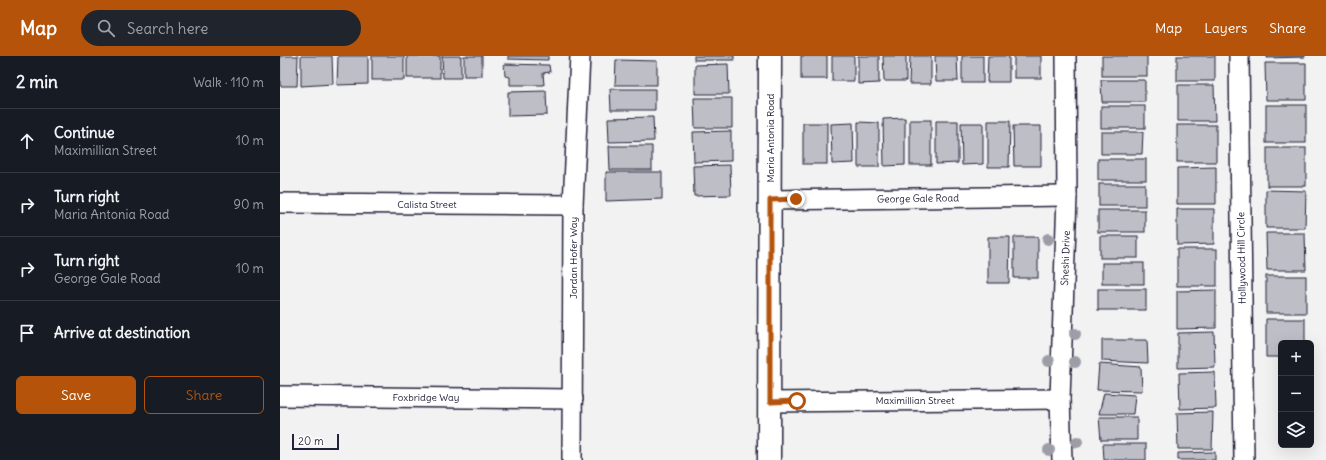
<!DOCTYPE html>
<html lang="en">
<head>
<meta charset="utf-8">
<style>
  :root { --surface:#171b24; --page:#20242c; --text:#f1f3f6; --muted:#9ea1a6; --line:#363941; --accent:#b45309 }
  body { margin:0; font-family:Delius,sans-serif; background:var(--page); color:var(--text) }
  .controls { position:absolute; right:12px; bottom:12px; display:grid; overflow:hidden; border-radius:6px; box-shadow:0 4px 16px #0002 }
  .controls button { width:36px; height:36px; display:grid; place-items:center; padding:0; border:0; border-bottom:1px solid var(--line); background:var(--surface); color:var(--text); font:20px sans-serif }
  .scale { position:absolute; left:12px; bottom:10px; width:47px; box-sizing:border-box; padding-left:4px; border:2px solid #22223b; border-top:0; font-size:11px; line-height:14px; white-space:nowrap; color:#22223b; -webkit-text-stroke:3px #fff; paint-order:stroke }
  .stop { position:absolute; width:12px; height:12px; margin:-9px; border:3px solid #b45309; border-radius:50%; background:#fff }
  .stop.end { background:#b45309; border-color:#fff; box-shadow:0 1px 4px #0008 }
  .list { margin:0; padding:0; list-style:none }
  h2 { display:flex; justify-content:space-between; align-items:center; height:52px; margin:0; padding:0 16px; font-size:17px }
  h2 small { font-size:13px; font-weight:400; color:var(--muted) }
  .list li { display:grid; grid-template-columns:26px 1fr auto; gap:12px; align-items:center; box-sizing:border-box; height:64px; padding:0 16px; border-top:1px solid var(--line) }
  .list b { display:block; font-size:15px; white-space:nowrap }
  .list p { margin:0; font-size:13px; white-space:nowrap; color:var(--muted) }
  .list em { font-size:13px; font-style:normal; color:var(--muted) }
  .actions { display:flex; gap:8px; padding:12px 16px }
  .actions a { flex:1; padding:9px 0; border:1px solid var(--accent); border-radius:6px; text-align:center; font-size:14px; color:var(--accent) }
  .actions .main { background:var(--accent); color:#fff }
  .icon { flex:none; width:22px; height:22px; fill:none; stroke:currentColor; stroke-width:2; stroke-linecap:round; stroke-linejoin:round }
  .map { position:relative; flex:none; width:1046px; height:404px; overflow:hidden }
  header { display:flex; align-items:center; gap:24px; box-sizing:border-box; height:56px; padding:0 20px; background:var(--accent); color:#fff }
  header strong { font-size:19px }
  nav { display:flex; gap:22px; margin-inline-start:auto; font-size:14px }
  .search { width:280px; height:36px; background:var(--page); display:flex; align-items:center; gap:10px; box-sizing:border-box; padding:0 14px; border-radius:22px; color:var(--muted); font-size:15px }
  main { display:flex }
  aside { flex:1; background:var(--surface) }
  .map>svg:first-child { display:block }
</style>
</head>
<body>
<header>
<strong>Map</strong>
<div class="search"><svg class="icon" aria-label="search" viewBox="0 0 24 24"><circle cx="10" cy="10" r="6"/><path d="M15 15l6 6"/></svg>Search here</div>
<nav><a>Map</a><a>Layers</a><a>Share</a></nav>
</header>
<main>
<aside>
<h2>2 min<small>Walk · 110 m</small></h2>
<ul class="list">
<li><svg class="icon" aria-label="ahead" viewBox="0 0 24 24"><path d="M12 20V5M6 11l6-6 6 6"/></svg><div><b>Continue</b><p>Maximillian Street</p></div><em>10 m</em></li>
<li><svg class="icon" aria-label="right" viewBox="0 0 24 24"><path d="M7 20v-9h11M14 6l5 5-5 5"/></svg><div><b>Turn right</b><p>Maria Antonia Road</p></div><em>90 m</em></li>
<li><svg class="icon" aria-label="right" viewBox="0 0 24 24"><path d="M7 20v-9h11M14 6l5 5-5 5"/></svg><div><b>Turn right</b><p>George Gale Road</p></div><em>10 m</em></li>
<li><svg class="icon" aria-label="arrive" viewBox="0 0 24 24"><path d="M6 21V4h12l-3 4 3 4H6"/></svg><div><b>Arrive at destination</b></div></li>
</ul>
<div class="actions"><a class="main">Save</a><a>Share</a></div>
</aside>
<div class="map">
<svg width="1046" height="404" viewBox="0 0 1046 404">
  <rect width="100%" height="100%" fill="#f2f2f3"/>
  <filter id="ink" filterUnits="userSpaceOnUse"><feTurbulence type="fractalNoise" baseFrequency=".025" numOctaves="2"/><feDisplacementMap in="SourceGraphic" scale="8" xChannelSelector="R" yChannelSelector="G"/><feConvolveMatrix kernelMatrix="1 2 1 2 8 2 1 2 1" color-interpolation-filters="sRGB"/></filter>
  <g filter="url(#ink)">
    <!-- building -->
    <g fill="#bebec6" stroke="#22223b">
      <path d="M 0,0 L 18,0 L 17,30 L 0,30 Z"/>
      <path d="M 21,0 L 52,0 L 53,28 L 21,30 Z"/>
      <path d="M 58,0 L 88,0 L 88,28 L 57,29 Z"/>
      <rect x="92" y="0" width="32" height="24"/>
      <rect x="127" y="0" width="33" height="22"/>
      <path d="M 162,0 L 181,0 L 181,22 L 163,22 Z"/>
      <rect x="184" y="0" width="18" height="20"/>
      <path d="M 228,0 L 268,0 L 268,4 L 228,3 Z"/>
      <rect x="414" y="0" width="40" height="4"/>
      <rect x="521" y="0" width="26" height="23"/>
      <rect x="552" y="0" width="22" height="25"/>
      <path d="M 578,0 L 599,0 L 599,27 L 578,28 Z"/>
      <path d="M 603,0 L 626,0 L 626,25 L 604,25 Z"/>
      <path d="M 630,0 L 651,0 L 651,28 L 629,28 Z"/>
      <path d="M 655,0 L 677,0 L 678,25 L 656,25 Z"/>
      <rect x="682" y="0" width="21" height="27"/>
      <path d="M 708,0 L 729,0 L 729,26 L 707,26 Z"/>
      <rect x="734" y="0" width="27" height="22"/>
      <rect x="822" y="0" width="45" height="20"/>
      <rect x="897" y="0" width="38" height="25"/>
      <path d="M 987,0 L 1025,0 L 1025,1 L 987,2 Z"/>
      <path d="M 336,4 L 377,5 L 377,29 L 335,29 Z"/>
      <path d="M 985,7 L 1026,7 L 1026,44 L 986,44 Z"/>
      <path d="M 224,8 L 269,9 L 270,16 L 263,17 L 264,29 L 230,29 L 230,21 L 225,20 Z"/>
      <path d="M 448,8 L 449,38 L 415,38 L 415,9 Z"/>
      <path d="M 821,24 L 865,24 L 865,46 L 822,46 Z"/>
      <path d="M 898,29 L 934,29 L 935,65 L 898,65 Z"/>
      <path d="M 330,33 L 375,33 L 375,54 L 331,54 Z"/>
      <path d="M 266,35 L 267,59 L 228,60 L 228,36 Z"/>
      <path d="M 414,42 L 452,42 L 452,72 L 415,72 Z"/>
      <rect x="986" y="49" width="40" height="38"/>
      <rect x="821" y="50" width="44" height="22"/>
      <path d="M 373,61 L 374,85 L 329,86 L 328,62 Z"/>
      <path d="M 625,62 L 625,109 L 604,110 L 603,63 Z"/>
      <rect x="630" y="64" width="21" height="45"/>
      <path d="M 656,65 L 678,65 L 678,107 L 656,108 Z"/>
      <path d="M 708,65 L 730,65 L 729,111 L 708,111 Z"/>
      <path d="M 578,66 L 599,67 L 599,111 L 578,111 Z"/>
      <rect x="523" y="67" width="24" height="41"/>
      <path d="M 573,67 L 574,107 L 552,108 L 551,68 Z"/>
      <path d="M 681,67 L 703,67 L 703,108 L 682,109 Z"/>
      <rect x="897" y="69" width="39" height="37"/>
      <path d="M 733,70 L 761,70 L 761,110 L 734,110 Z"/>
      <path d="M 451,75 L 451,105 L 414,106 L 413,76 Z"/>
      <path d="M 821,76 L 863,76 L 862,98 L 821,98 Z"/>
      <path d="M 329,90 L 372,90 L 372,114 L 330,114 Z"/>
      <rect x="987" y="92" width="39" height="38"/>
      <rect x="818" y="103" width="48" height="21"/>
      <path d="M 450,109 L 451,139 L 414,140 L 413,110 Z"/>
      <path d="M 936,111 L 936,148 L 897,148 L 897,112 Z"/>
      <path d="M 326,116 L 382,116 L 382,143 L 326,145 Z"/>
      <rect x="819" y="128" width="46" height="22"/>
      <path d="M 986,134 L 1026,135 L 1025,172 L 986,172 Z"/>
      <path d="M 897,153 L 934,153 L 934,188 L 897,189 Z"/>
      <rect x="818" y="154" width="47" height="22"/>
      <path d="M 986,177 L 1025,177 L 1026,214 L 987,214 Z"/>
      <rect x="820" y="180" width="38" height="22"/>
      <path d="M 708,181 L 730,181 L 729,227 L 708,227 Z"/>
      <rect x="734" y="181" width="24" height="41"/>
      <rect x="897" y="193" width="40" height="37"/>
      <rect x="822" y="207" width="42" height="21"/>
      <rect x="986" y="220" width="40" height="37"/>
      <rect x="818" y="233" width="48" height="21"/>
      <path d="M 936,234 L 936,272 L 897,273 L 897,235 Z"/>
      <path d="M 986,263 L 1025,263 L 1025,287 L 1001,287 L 1001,301 L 986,301 Z"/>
      <path d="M 934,276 L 935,311 L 898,312 L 898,277 Z"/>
      <path d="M 822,284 L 867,284 L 868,307 L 822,305 Z"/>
      <path d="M 819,308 L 861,311 L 862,335 L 817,334 Z"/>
      <path d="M 935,316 L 936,352 L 900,353 L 899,317 Z"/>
      <path d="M 824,337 L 855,339 L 853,358 L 819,358 Z"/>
      <path d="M 933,356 L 932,393 L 898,393 L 897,357 Z"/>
      <path d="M 819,361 L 857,361 L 857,384 L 821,384 Z"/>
      <path d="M 823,388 L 866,388 L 866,404 L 824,404 Z"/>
      <path d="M 935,396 L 935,404 L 898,404 L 898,397 Z"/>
    </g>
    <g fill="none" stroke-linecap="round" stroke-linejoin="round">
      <!-- street casing -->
      <g stroke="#22223b" stroke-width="22">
        <g id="street">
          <path d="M 959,0 L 964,404"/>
          <path d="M 490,144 L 787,140"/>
          <path d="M 0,147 L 293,149"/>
          <path d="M 0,340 L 293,343"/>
          <path d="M 490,346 L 780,343"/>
          <path d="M 292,404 L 293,149 L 300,0"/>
          <path d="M 782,404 L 780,343 L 787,140 L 786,0"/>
        </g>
      </g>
      <!-- secondary casing -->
      <g stroke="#22223b" stroke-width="25">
        <path id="secondary" d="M 489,404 L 490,0"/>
      </g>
      <!-- street -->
      <use href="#street" stroke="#fff" stroke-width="19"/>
      <!-- secondary -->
      <use href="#secondary" stroke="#fff" stroke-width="22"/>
    </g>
    <!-- trees -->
    <g fill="#9d9da8">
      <circle cx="768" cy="183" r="6"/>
      <circle cx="795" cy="278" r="6"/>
      <circle cx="769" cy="305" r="6"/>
      <circle cx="795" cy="306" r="6"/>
      <circle cx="797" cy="386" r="6"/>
      <circle cx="769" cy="394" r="6"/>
    </g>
  </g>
  <g fill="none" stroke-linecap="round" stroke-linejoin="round" filter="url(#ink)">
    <!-- route -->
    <path stroke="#b45309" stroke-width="5" d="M 516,143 L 490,144 L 490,346 L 517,345"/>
  </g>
  <g text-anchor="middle" stroke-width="4" stroke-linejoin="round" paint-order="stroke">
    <!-- street labels -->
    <g font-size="10" fill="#22223b" stroke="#fff">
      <text transform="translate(490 82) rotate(-90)" y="4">Maria Antonia Road</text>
      <text transform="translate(638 142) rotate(-1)" y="4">George Gale Road</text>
      <text x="147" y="152">Calista Street</text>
      <text transform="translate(293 202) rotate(-90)" y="4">Jordan Hofer Way</text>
      <text transform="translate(785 202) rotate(-88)" y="4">Sheshi Drive</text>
      <text transform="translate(961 202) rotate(-91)" y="4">Hollywood Hill Circle</text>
      <text x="146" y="345">Foxbridge Way</text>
      <text x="635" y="348">Maximillian Street</text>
    </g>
  </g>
</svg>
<div class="controls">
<button>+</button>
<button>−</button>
<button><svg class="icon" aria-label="layers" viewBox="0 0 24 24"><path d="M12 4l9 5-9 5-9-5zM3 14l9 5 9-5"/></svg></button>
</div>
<div class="scale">20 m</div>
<div class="stop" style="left:517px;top:345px"></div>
<div class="stop end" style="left:516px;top:143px"></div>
</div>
</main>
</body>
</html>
